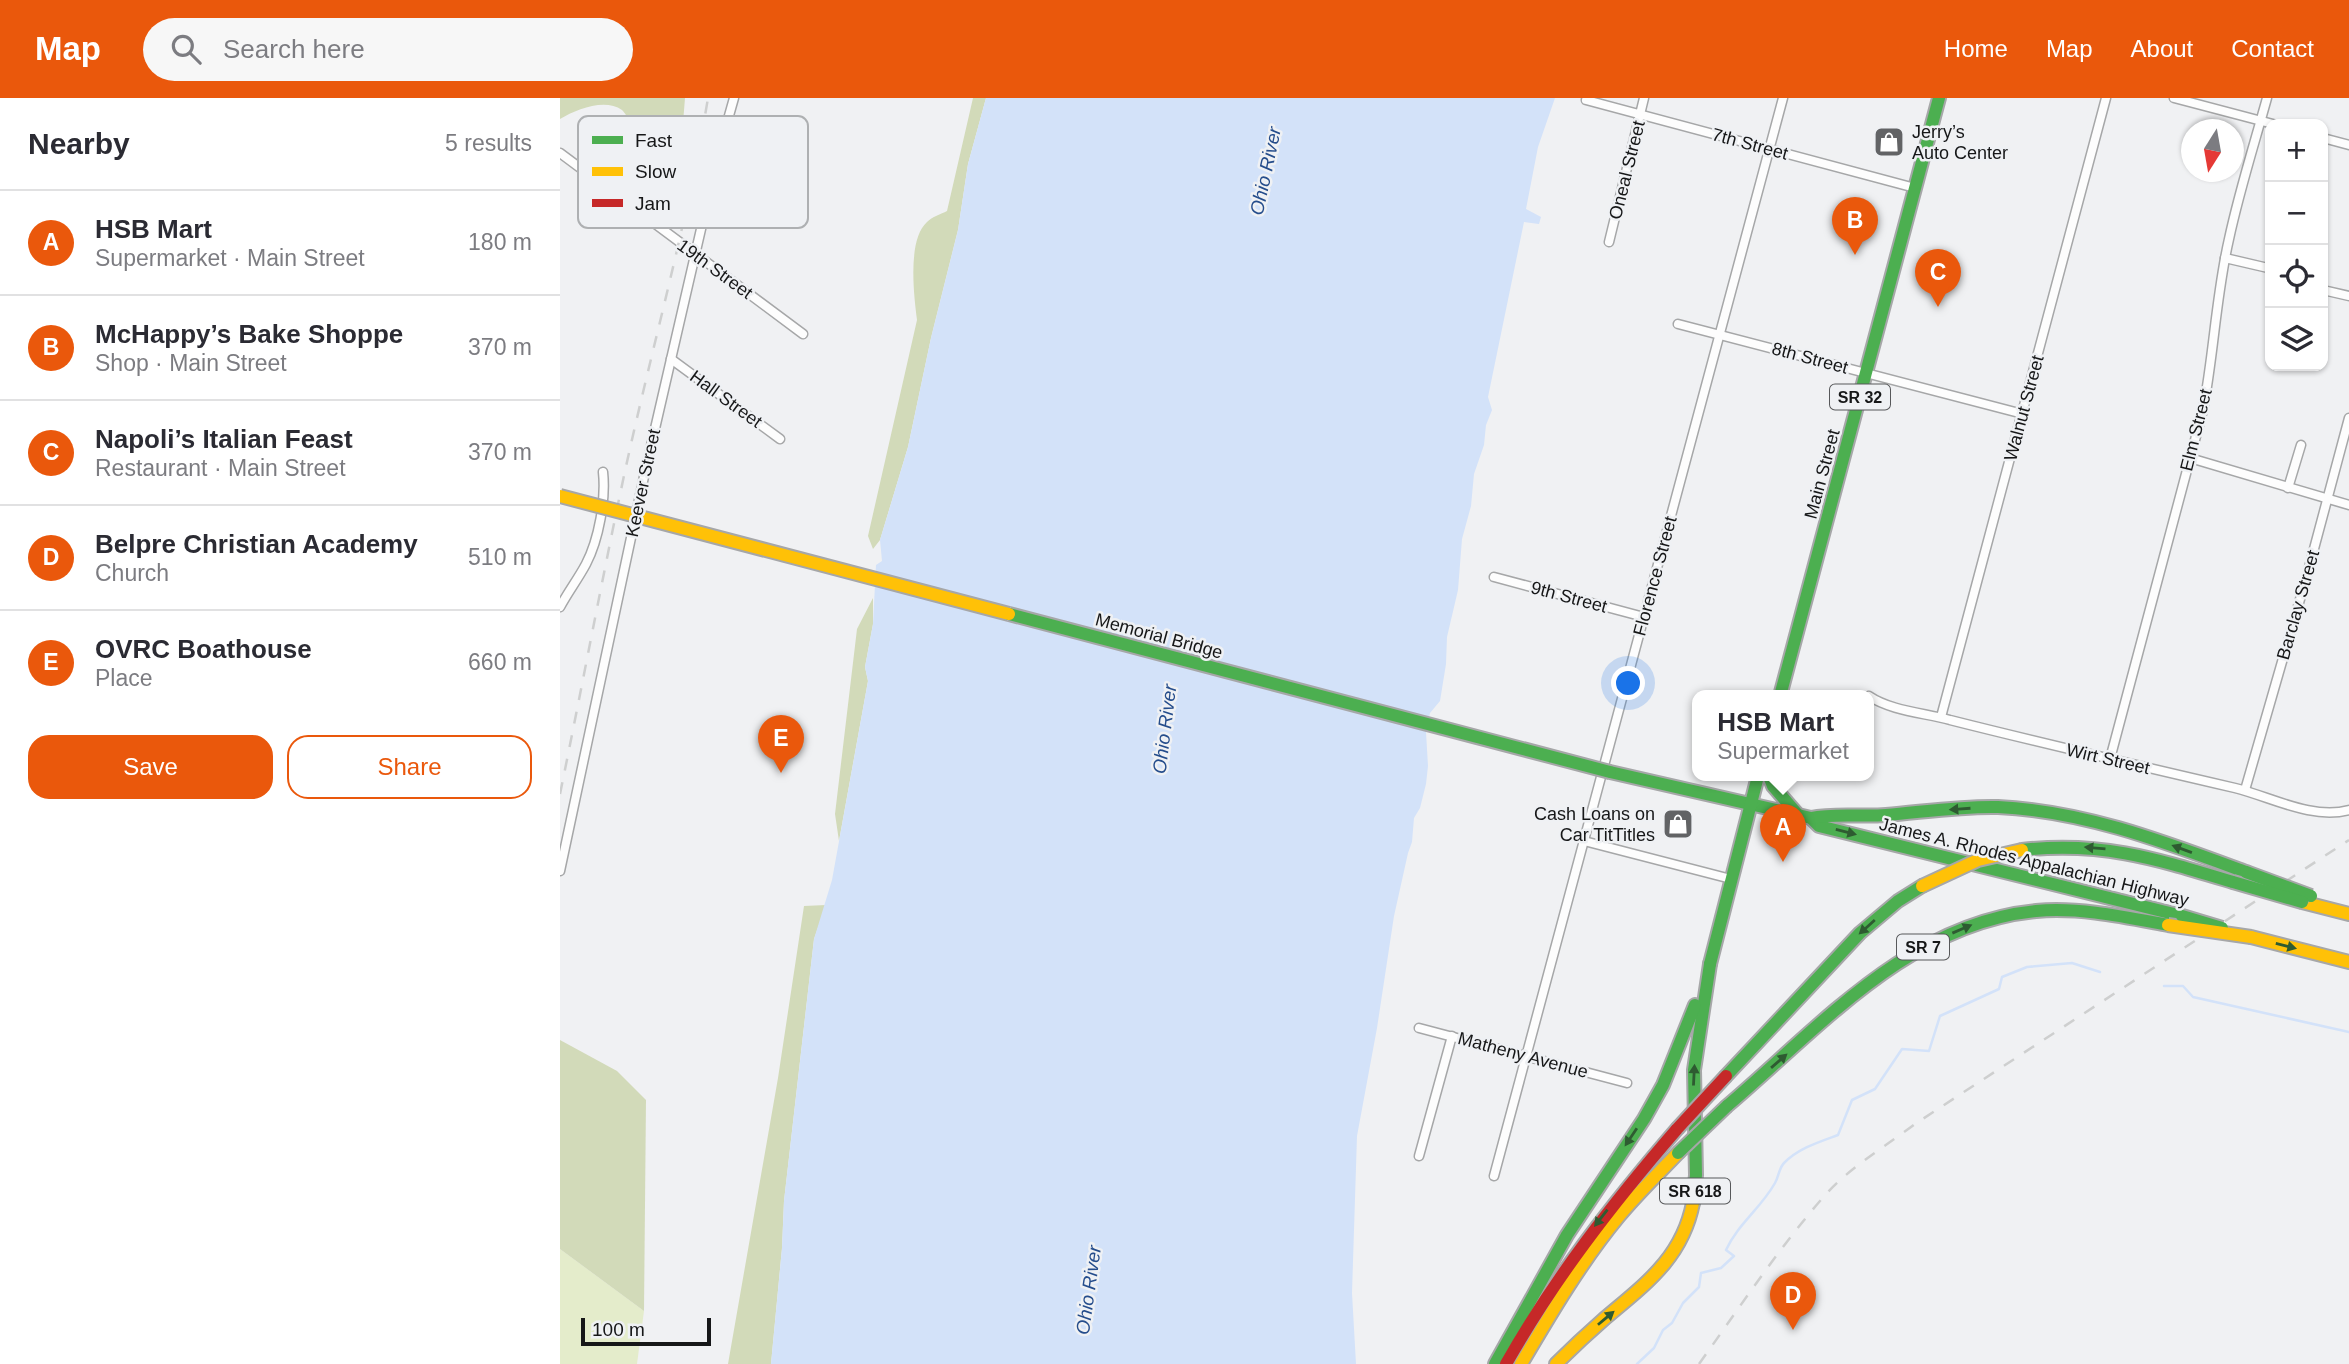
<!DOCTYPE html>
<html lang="en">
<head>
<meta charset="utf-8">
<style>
  :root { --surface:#fff; --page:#f7f7f7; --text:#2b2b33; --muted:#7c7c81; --line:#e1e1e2; --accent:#ea580c }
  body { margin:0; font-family:Helvetica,sans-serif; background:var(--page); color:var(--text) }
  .controls { position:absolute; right:21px; top:21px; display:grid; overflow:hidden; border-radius:14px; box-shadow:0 2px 5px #0004 }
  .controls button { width:63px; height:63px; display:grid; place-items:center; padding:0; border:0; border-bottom:2px solid var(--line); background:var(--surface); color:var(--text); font:35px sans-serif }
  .compass { position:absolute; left:1621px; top:21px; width:63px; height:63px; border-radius:50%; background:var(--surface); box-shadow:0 2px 5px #0004; rotate:191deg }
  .scale { position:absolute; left:21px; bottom:18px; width:130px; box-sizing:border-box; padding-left:7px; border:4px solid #161718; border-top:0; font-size:19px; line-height:24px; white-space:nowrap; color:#161718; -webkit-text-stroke:5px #eff1f4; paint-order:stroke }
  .you { position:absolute; left:1069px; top:586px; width:24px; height:24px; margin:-18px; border:5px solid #fff; border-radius:50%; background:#1a73e8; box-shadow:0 0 0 10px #1a73e833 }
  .badge { display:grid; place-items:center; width:46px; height:46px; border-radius:50%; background:var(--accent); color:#fff; font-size:23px; font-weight:700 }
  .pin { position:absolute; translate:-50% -58px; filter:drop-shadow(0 2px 4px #0008) }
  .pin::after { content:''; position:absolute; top:37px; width:24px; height:21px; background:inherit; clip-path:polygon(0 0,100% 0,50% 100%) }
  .popup { position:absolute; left:1132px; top:592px; width:182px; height:91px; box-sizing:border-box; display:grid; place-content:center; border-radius:14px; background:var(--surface); filter:drop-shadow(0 2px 5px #0005); font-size:23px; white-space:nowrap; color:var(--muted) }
  .popup b { font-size:26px; color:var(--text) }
  .popup::after { content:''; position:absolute; left:50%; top:100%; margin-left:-14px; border:14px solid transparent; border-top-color:var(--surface) }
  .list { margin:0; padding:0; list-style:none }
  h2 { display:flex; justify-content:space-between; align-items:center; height:91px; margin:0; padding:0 28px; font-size:30px }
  h2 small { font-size:23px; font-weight:400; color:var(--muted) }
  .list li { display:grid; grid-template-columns:46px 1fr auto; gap:21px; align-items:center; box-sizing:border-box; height:105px; padding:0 28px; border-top:2px solid var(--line) }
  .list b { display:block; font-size:26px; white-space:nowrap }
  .list p { margin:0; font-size:23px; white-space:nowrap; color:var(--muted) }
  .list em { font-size:23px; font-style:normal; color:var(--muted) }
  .actions { display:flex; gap:14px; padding:21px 28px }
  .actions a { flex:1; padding:16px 0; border:2px solid var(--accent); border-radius:21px; text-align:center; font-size:24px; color:var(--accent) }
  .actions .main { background:var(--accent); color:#fff }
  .icon { flex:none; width:38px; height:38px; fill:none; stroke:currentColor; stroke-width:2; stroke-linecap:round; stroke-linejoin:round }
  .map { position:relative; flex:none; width:1789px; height:1266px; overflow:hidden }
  header { display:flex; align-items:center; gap:42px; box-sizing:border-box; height:98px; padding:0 35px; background:var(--accent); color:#fff }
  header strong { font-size:33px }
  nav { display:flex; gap:38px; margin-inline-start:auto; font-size:24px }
  .search { width:490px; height:63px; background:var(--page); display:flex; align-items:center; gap:18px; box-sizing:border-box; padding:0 24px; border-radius:38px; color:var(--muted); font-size:26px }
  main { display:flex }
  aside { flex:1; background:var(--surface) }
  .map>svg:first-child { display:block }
</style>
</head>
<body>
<header>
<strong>Map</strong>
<div class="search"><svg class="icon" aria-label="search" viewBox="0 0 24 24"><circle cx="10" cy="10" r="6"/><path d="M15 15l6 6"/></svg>Search here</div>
<nav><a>Home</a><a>Map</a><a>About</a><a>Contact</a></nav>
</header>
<main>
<aside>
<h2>Nearby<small>5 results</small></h2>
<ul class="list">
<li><span class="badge">A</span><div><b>HSB Mart</b><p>Supermarket · Main Street</p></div><em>180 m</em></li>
<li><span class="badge">B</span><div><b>McHappy’s Bake Shoppe</b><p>Shop · Main Street</p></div><em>370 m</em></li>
<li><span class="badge">C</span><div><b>Napoli’s Italian Feast</b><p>Restaurant · Main Street</p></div><em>370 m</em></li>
<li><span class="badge">D</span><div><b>Belpre Christian Academy</b><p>Church</p></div><em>510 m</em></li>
<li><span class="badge">E</span><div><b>OVRC Boathouse</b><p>Place</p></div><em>660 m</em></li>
</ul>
<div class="actions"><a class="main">Save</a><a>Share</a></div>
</aside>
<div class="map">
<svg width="1789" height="1266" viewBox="0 0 1789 1266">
  <rect width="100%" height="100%" fill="#f0f1f3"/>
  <!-- green -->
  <path fill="#e4eccb" d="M 0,1151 L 84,1213 L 77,1266 L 0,1266 Z"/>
  <!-- forest -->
  <g fill="#d2dab9">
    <path d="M 0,0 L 125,0 L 121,50 L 102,121 L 59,76 C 60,60 69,47 70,32 C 71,25 67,17 62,12 C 45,0 17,11 0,21 Z"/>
    <path d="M 413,0 L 426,0 L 408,66 L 398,132 L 371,240 L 348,349 L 320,442 L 313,451 L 308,438 L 357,222 C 354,198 347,142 367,124 C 372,119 381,116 387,113 Z"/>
    <path d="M 313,500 L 313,526 L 305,569 L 308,583 L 279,743 L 275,716 L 297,531 Z"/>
    <path d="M 266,807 L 254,841 L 224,1103 L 222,1150 L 211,1266 L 168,1266 L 218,980 L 244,808 Z"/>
    <path d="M 0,942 L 57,973 L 86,1002 L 84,1213 L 0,1151 Z"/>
  </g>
  <!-- water -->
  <path fill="#d3e2f9" d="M 426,0 L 995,0 L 978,49 L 966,111 L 981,119 L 979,126 L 964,124 L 928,299 L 932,312 L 926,327 L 924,347 L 914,376 L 911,408 L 902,441 L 898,492 L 887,539 L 886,566 L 880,603 L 870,615 L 866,634 L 868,668 L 866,686 L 860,710 L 854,720 L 852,744 L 848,755 L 834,818 L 817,930 L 797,1038 L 792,1195 L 796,1266 L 211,1266 L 222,1150 L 224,1103 L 254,841 L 272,782 L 308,583 L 305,569 L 313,526 L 316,467 L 322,463 L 320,442 L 348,349 L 371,240 L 398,132 L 408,66 Z"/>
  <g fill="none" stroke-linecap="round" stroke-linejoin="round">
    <!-- stream -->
    <g stroke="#d3e2f9" stroke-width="2.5">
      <path d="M 1604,888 L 1623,888 L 1633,899 L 1789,934"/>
      <path d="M 1077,1266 L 1094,1250 L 1103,1232 L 1112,1225 L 1123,1205 L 1139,1189 L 1141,1175 L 1161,1170 L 1174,1158 L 1166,1152 C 1178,1126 1201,1110 1215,1085 C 1219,1078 1219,1070 1224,1065 C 1239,1050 1259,1044 1278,1037 L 1292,1002 L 1315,991 L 1342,951 L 1369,953 L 1380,918 L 1439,891 L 1442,879 L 1467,869 L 1512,865 L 1540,874"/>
    </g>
    <!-- street casing -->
    <g stroke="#a6a7a8" stroke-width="11">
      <g id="street">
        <path d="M 1614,0 L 1713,26"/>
        <path d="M 1026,2 L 1355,90"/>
        <path d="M 1763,40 L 1789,47"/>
        <path d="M 0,55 L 243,236"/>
        <path d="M 157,60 L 222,106"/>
        <path d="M 1049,144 L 1084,0"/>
        <path d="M 1665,160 L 1708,170"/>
        <path d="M 1763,192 L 1789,198"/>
        <path d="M 1118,226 L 1463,316"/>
        <path d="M 111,261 L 220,341"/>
        <path d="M 1630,360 L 1789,407"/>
        <path d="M 1728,390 L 1741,347"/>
        <path d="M 934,479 L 1084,519"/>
        <path d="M 0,509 C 8,494 18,481 26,466 C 39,441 46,401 43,374"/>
        <path d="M 1309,598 C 1331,613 1365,615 1390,622 C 1485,646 1580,668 1675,690 C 1711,699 1752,722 1789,712"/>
        <path d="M 1381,619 L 1546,0"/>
        <path d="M 1550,661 L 1643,312 C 1654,255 1656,197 1669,141 C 1679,94 1694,47 1707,0"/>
        <path d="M 1685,692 L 1747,477 L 1789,320"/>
        <path d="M 1024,743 L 1171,781"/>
        <path d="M 0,773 L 85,374 L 159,53 L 174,0"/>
        <path d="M 859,930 L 1067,985"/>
        <path d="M 859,1058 L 892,938"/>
        <path d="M 934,1078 L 1223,0"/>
      </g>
    </g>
    <!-- fast casing -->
    <g stroke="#a6a7a8" stroke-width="16">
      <g id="fast">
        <path d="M 1220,598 L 1379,0"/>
        <path d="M 1050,674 L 1251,720 L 1259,728 L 1622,818"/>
        <path d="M 1209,678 L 1213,688 L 1238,717"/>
        <path d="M 1251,720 C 1274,715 1302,719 1326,717 C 1363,714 1401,708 1438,709 C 1525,713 1605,744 1686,774"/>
        <path d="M 1462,752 C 1542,743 1597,761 1673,784"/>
        <path d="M 1150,866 L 1198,678"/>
        <path d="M 1166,978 L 1300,835 L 1338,803 L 1362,788"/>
        <path d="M 1167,1008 C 1259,930 1349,825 1476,813 C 1520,809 1565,819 1608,827"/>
        <path d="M 1133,1105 L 1136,1077 L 1134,972 L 1150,866"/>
        <path d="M 935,1266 L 1007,1137 L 1084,1021 L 1103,987 L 1135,907"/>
      </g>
    </g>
    <!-- slow casing -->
    <g stroke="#a6a7a8" stroke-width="16">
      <g id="slow">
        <path d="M 1742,804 L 1789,816"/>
        <path d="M 1691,839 L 1789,864"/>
        <path d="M 961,1266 C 991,1215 1021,1164 1059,1118 C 1077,1096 1098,1076 1118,1055"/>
        <path d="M 996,1266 C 1011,1251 1027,1236 1043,1222 C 1084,1187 1122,1161 1133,1105"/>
      </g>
    </g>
    <!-- jam casing -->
    <g stroke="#a6a7a8" stroke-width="16">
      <path id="jam" d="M 946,1266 C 994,1181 1053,1105 1117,1031"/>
    </g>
    <!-- street -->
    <use href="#street" stroke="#fdfdfd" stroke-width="8"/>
    <!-- fast -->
    <use href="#fast" stroke="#4caf50" stroke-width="12"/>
    <!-- slow -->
    <use href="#slow" stroke="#ffc107" stroke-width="12"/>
    <!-- jam -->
    <use href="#jam" stroke="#c62828" stroke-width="12"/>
    <!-- rail -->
    <g stroke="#cecfcf" stroke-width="2.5" stroke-dasharray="12 12" stroke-linecap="butt">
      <path d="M 0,696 C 22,589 42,481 65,373 C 92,249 127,126 148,0"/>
      <path d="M 1139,1266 C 1180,1209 1220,1148 1267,1095 C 1292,1068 1326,1048 1355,1026 L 1789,742"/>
    </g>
    <!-- fast-bridge casing -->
    <g stroke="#a6a7a8" stroke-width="16" stroke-linecap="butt">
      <g id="fast-bridge">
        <path d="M 449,516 L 1050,674"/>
        <path d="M 1686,774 L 1751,798"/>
        <path d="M 1673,784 L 1742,804"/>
        <path d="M 1622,818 L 1662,830"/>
        <path d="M 1118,1055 L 1167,1008"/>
      </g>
    </g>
    <!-- slow-bridge casing -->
    <g stroke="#a6a7a8" stroke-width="16" stroke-linecap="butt">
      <g id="slow-bridge">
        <path d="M 0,398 L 449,516"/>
        <path d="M 1362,788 L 1418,762 L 1462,752"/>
        <path d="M 1608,827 L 1691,839"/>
      </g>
    </g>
    <!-- jam-bridge casing -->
    <g stroke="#a6a7a8" stroke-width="16" stroke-linecap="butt">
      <path id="jam-bridge" d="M 1117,1031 L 1166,978"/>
    </g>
    <!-- fast-bridge -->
    <use href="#fast-bridge" stroke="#4caf50" stroke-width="12"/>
    <!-- slow-bridge -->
    <use href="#slow-bridge" stroke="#ffc107" stroke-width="12"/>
    <!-- jam-bridge -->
    <use href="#jam-bridge" stroke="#c62828" stroke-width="12"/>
  </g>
  <!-- one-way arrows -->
  <defs><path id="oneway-solid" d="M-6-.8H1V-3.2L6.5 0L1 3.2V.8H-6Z" transform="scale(1.75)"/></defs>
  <g fill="#2e5b31">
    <use href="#oneway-solid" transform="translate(1400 711) rotate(176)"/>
    <use href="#oneway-solid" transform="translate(1286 734) rotate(14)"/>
    <use href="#oneway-solid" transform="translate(1535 750) rotate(-175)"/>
    <use href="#oneway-solid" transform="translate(1622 751) rotate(-160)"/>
    <use href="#oneway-solid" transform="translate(1307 829) rotate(138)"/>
    <use href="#oneway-solid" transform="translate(1402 831) rotate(-23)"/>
    <use href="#oneway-solid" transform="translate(1726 848) rotate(14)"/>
    <use href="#oneway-solid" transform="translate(1219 963) rotate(-41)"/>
    <use href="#oneway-solid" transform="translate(1134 977) rotate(-87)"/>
    <use href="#oneway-solid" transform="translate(1071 1039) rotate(124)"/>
    <use href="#oneway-solid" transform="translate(1041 1120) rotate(128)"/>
    <use href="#oneway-solid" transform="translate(1046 1220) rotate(-40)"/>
  </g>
  <!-- icons -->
  <defs>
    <g id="shop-square" transform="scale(1.575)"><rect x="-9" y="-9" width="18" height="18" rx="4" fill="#626365" stroke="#eff1f4"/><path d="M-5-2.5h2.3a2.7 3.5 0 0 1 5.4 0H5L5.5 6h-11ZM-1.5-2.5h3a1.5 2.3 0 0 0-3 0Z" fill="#fff"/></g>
  </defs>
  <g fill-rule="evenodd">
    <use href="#shop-square" x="1329" y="44"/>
    <use href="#shop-square" x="1118" y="726"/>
  </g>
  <g text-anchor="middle" stroke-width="5" stroke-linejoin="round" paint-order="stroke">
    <!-- shield labels -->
    <g fill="#eff1f4" stroke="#57585a" stroke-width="2">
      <rect x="1270" y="286.5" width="60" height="25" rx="5"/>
      <rect x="1337" y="836.5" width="52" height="25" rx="5"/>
      <rect x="1100" y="1080.5" width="70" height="25" rx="5"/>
    </g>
    <g font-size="16" font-weight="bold" fill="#161718">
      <text x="1300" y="305">SR 32</text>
      <text x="1363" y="855">SR 7</text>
      <text x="1135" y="1099">SR 618</text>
    </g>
    <!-- poi labels -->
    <g font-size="18" fill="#161718" stroke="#eff1f4" text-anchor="start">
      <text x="1352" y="40">Jerry’s<tspan x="1352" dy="21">Auto Center</tspan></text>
      <text x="1095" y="722" text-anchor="end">Cash Loans on<tspan x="1095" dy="21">Car TitTitles</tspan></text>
    </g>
    <!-- street labels -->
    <g font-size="18" fill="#161718" stroke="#eff1f4">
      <text transform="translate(1190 46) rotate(15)" y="6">7th Street</text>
      <text transform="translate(1067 72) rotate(-76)" y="6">Oneal Street</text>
      <text transform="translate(155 171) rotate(36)" y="6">19th Street</text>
      <text transform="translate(1250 260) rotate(15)" y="6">8th Street</text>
      <text transform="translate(166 301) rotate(36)" y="6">Hall Street</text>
      <text transform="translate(1464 310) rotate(-75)" y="6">Walnut Street</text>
      <text transform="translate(1636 332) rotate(-76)" y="6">Elm Street</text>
      <text transform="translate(1262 376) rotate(-75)" y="6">Main Street</text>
      <text transform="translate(83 385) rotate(-78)" y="6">Keever Street</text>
      <text transform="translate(1095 478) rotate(-75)" y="6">Florence Street</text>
      <text transform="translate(1009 499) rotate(15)" y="6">9th Street</text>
      <text transform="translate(1738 507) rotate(-74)" y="6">Barclay Street</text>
      <text transform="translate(599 538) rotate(15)" y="6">Memorial Bridge</text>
      <text transform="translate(1548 661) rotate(13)" y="6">Wirt Street</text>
      <text transform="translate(1474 764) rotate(14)" y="6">James A. Rhodes Appalachian Highway</text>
      <text transform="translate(963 957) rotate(15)" y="6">Matheny Avenue</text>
    </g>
    <!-- water labels -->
    <g font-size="19" font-style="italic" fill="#254d8c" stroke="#eff1f4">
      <text transform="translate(705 73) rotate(-78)" y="7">Ohio River</text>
      <text transform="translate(604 631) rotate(-83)" y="7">Ohio River</text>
      <text transform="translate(528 1192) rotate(-82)" y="7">Ohio River</text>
    </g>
  </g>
  <!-- legend -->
  <rect x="18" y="18" width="230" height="112" rx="10" fill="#eff1f4" stroke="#aeb0b2" stroke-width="2"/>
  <rect x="32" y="38" width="31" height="8" fill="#4caf50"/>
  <rect x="32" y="69" width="31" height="9" fill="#ffc107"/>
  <rect x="32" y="101" width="31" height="8" fill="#c62828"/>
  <g font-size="19" fill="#161718">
    <text x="75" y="49">Fast</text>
    <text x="75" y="80">Slow</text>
    <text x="75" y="112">Jam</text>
  </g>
</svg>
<div class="controls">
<button>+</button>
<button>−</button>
<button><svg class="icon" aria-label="locate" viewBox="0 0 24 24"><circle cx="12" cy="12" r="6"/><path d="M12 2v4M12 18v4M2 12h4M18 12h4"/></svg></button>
<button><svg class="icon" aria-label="layers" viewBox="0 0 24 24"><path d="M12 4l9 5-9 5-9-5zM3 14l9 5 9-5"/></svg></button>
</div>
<svg class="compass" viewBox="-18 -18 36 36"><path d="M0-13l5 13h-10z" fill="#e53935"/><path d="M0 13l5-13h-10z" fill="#7c7c81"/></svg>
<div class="scale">100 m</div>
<div class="you"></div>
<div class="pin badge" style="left:1223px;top:764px">A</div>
<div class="popup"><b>HSB Mart</b>Supermarket</div>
<div class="pin badge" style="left:1295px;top:157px">B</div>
<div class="pin badge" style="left:1378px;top:209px">C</div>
<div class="pin badge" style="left:1233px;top:1232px">D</div>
<div class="pin badge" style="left:221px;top:675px">E</div>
</div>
</main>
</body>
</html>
